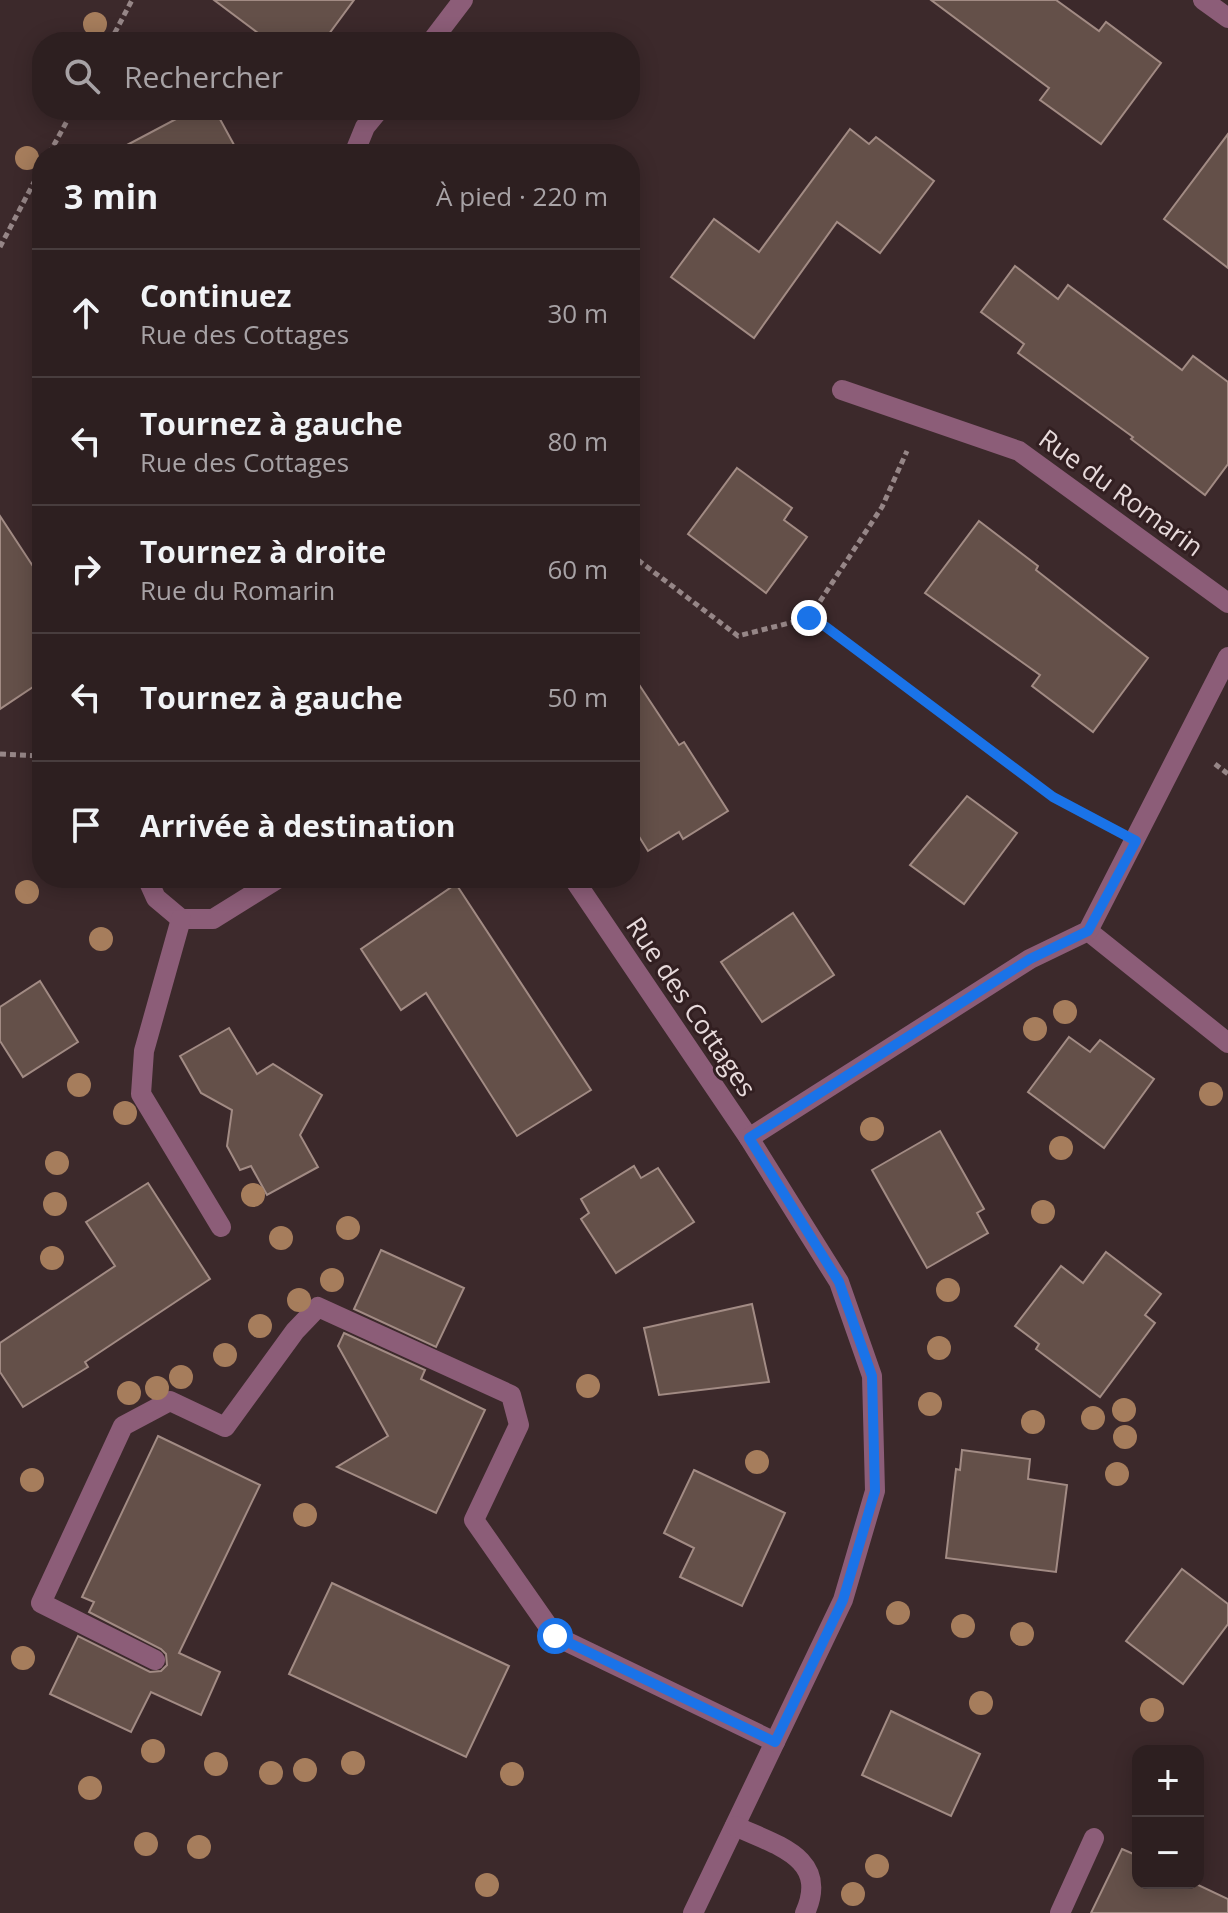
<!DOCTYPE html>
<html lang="fr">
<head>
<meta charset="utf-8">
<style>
  :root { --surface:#2d1f20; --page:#392c2d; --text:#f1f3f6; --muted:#a7a2a5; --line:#483d3e }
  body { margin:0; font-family:"Open Sans",sans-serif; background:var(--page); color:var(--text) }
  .controls { position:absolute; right:24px; bottom:24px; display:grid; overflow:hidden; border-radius:16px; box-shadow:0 4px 20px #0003 }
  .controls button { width:72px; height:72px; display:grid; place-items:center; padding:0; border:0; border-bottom:2px solid var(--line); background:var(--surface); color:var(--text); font:40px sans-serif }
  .stop { position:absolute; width:24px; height:24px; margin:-18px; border:6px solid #1a73e8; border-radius:50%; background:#fff }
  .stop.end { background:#1a73e8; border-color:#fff; box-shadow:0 2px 8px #0008 }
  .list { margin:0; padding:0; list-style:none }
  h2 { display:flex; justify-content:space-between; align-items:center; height:104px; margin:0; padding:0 32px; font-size:34px }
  h2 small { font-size:26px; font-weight:400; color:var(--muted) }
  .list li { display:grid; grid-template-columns:52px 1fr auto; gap:24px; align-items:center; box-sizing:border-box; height:128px; padding:0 32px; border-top:2px solid var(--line) }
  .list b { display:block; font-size:30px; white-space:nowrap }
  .list p { margin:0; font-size:26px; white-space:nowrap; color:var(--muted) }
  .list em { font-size:26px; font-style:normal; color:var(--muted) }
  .icon { flex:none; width:44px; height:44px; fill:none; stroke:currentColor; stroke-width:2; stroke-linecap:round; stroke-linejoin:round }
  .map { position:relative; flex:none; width:1228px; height:1913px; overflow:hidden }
  .search { position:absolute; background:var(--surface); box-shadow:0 4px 20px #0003; left:32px; top:32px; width:608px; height:88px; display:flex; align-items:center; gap:20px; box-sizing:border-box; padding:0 28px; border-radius:32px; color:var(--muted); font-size:30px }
  .panel { position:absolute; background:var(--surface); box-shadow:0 4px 20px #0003; left:32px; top:144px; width:608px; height:744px; border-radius:32px }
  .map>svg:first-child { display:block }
</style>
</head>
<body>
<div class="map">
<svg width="1228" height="1913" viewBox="0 0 1228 1913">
  <rect width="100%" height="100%" fill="#3c292b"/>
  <!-- building -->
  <g fill="#645049" stroke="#a28b84" stroke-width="2">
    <path d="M 214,0 L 354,0 L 323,42 L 270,42 Z"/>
    <path d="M 931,0 L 1056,0 L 1099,31 L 1106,22 L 1161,63 L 1101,144 L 1040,100 L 1049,88 Z"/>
    <path d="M 193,110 L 215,110 L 239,154 L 110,154 Z"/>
    <path d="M 850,129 L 869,144 L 876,137 L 934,181 L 880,253 L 837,222 L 754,338 L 671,277 L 714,219 L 759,252 Z"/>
    <path d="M 1228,134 L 1228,268 L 1164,219 Z"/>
    <path d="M 1015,266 L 1058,299 L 1068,285 L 1182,370 L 1193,356 L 1228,382 L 1228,464 L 1205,495 L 1131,439 L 1133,437 L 1018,353 L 1024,344 L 981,312 Z"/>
    <path d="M 737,468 L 792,508 L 784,520 L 807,537 L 766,593 L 688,534 Z"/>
    <path d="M 0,516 L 42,580 L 42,681 L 0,709 Z"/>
    <path d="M 979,521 L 1038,566 L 1036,570 L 1148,658 L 1093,732 L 1032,686 L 1040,675 L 925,593 Z"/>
    <path d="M 630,671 L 679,745 L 684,742 L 728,811 L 683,839 L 679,832 L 648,851 L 630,822 Z"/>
    <path d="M 967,796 L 1017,833 L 964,904 L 910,865 Z"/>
    <path d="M 456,884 L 591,1090 L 517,1136 L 426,993 L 401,1010 L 361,949 Z"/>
    <path d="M 793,913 L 834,975 L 762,1022 L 721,962 Z"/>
    <path d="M 40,981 L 78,1042 L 23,1077 L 0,1041 L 0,1007 Z"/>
    <path d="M 229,1028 L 257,1074 L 273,1064 L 322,1095 L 300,1135 L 318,1167 L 267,1195 L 251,1166 L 240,1170 L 227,1146 L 232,1110 L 201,1093 L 180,1056 Z"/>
    <path d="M 1069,1037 L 1090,1052 L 1100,1040 L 1154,1079 L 1104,1148 L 1028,1092 Z"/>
    <path d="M 940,1131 L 984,1209 L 977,1213 L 988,1233 L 927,1268 L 872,1170 Z"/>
    <path d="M 634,1166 L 641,1178 L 658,1168 L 694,1222 L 616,1273 L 581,1219 L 589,1213 L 581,1199 Z"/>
    <path d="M 148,1183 L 210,1279 L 85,1362 L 88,1367 L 23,1407 L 0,1372 L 0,1343 L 115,1266 L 86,1222 Z"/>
    <path d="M 381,1250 L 464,1288 L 436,1347 L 354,1309 Z"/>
    <path d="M 1106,1252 L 1161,1294 L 1145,1315 L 1155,1323 L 1100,1397 L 1036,1349 L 1039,1344 L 1015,1326 L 1061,1266 L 1083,1283 Z"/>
    <path d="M 752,1304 L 769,1382 L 659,1395 L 644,1328 Z"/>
    <path d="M 344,1333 L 425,1370 L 421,1379 L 485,1410 L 436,1513 L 337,1467 L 388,1436 L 338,1346 Z"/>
    <path d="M 158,1436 L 260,1485 L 179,1653 L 220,1672 L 201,1715 L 151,1692 L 131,1732 L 50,1694 L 78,1636 L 150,1672 L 161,1671 L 167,1665 L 166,1654 L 161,1649 L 89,1612 L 94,1602 L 82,1597 Z"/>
    <path d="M 962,1450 L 1030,1459 L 1028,1479 L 1067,1485 L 1056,1572 L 946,1558 L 956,1469 L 960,1470 Z"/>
    <path d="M 694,1470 L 785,1513 L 742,1606 L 680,1577 L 694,1548 L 664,1533 Z"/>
    <path d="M 1182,1569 L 1228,1604 L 1228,1624 L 1183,1684 L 1126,1641 Z"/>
    <path d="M 332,1583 L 509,1666 L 466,1757 L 289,1674 Z"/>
    <path d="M 891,1711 L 980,1754 L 951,1816 L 862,1775 Z"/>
    <path d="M 1122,1849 L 1138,1856 L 1138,1883 L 1194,1883 L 1228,1899 L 1228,1913 L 1091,1913 Z"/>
  </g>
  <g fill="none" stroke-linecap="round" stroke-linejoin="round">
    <!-- path -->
    <g stroke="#968687" stroke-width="5" stroke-dasharray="6 4" stroke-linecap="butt">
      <path d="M 110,42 L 132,0"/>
      <path d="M 49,154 L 73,110"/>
      <path d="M 0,247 L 42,167"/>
      <path d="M 630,554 L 738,636 L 809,618 L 826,627 L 1053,797 L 1099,822"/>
      <path d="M 809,618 L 882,507 L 907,451"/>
      <path d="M 0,754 L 42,756"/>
      <path d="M 1215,764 L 1228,774"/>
    </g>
    <!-- minor -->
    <g stroke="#8c5d78" stroke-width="20">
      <path d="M 1203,0 L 1228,18"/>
      <path d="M 431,42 L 463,0"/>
      <path d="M 354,154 L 365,127 L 379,110"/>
      <path d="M 842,390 L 1019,451 L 1228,603"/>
      <path d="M 147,878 L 156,898 L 181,919 L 213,919 L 279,878"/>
      <path d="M 573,878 L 749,1138 L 839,1282 L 872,1376 L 875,1491 L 843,1600 L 693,1913"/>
      <path d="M 181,919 L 144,1051 L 141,1094 L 221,1227"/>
      <path d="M 1088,931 L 1228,1043"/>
      <path d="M 749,1138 L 1030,959 L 1088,931 L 1228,657"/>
      <path d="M 155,1660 L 41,1603 L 123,1426 L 170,1401 L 225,1427 L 295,1331 L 318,1307 L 511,1395 L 519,1425 L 474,1520 L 555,1636 L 775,1742"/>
      <path d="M 735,1826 C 775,1845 830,1857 805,1913"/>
      <path d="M 1060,1913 L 1094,1838"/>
    </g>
  </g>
  <!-- trees -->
  <g fill="#a67d5c">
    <circle cx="95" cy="24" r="12"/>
    <circle cx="27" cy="158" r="12"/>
    <circle cx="27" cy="892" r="12"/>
    <circle cx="101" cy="939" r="12"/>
    <circle cx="1065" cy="1012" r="12"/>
    <circle cx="1035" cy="1029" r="12"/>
    <circle cx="79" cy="1085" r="12"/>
    <circle cx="1211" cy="1094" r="12"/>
    <circle cx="125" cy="1113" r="12"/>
    <circle cx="872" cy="1129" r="12"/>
    <circle cx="1061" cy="1148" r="12"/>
    <circle cx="57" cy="1163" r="12"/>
    <circle cx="253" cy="1195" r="12"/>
    <circle cx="55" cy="1204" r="12"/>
    <circle cx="1043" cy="1212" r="12"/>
    <circle cx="348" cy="1228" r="12"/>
    <circle cx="281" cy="1238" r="12"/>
    <circle cx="52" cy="1258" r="12"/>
    <circle cx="332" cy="1280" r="12"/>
    <circle cx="948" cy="1290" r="12"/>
    <circle cx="299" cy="1300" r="12"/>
    <circle cx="260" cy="1326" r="12"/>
    <circle cx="939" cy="1348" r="12"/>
    <circle cx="225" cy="1355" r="12"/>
    <circle cx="181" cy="1377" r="12"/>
    <circle cx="588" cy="1386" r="12"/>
    <circle cx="157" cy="1388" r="12"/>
    <circle cx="129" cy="1393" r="12"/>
    <circle cx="930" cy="1404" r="12"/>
    <circle cx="1124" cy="1410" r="12"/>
    <circle cx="1093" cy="1418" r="12"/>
    <circle cx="1033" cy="1422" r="12"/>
    <circle cx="1125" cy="1437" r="12"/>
    <circle cx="757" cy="1462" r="12"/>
    <circle cx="1117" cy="1474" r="12"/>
    <circle cx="32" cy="1480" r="12"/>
    <circle cx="305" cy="1515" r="12"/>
    <circle cx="898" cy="1613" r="12"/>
    <circle cx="963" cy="1626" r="12"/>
    <circle cx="1022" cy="1634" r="12"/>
    <circle cx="23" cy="1658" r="12"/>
    <circle cx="981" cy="1703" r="12"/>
    <circle cx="1152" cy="1710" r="12"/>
    <circle cx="153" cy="1751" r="12"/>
    <circle cx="353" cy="1763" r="12"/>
    <circle cx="216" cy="1764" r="12"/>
    <circle cx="305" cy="1770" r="12"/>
    <circle cx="271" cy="1773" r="12"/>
    <circle cx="512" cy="1774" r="12"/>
    <circle cx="90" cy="1788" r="12"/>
    <circle cx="146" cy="1844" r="12"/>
    <circle cx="199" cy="1847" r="12"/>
    <circle cx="877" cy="1866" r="12"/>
    <circle cx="487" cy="1885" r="12"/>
    <circle cx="853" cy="1894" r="12"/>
  </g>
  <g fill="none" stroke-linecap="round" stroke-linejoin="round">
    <!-- route -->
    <path stroke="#1a73e8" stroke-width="10" d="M 555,1636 L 775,1742 L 843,1600 L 875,1491 L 872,1376 L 839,1282 L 749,1138 L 1030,959 L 1088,931 L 1136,841 L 1053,797 L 826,627 L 809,618"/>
  </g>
  <g text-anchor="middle" stroke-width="6" stroke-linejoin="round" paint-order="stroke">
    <!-- street labels -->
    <g font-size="26" fill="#e7dadb" stroke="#321f21">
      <text transform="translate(1121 493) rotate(36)" y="9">Rue du Romarin</text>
      <text transform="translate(691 1007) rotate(56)" y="9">Rue des Cottages</text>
    </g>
  </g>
</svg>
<div class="controls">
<button>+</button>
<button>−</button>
</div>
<div class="stop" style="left:555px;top:1636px"></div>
<div class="stop end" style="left:809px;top:618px"></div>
<div class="search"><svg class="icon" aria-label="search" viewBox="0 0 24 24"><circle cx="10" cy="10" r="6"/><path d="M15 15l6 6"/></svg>Rechercher</div>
<section class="panel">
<h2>3 min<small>À pied · 220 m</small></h2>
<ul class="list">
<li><svg class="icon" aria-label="ahead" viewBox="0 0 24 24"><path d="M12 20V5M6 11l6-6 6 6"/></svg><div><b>Continuez</b><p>Rue des Cottages</p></div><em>30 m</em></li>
<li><svg class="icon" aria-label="left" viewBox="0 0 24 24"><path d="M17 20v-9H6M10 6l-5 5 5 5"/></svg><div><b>Tournez à gauche</b><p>Rue des Cottages</p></div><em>80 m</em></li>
<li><svg class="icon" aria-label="right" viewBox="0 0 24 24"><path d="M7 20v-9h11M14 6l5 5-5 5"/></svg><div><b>Tournez à droite</b><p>Rue du Romarin</p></div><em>60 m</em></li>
<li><svg class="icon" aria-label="left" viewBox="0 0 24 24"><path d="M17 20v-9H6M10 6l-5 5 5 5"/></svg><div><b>Tournez à gauche</b></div><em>50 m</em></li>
<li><svg class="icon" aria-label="arrive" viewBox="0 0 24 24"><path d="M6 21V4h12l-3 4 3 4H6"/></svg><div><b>Arrivée à destination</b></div></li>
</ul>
</section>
</div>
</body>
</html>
